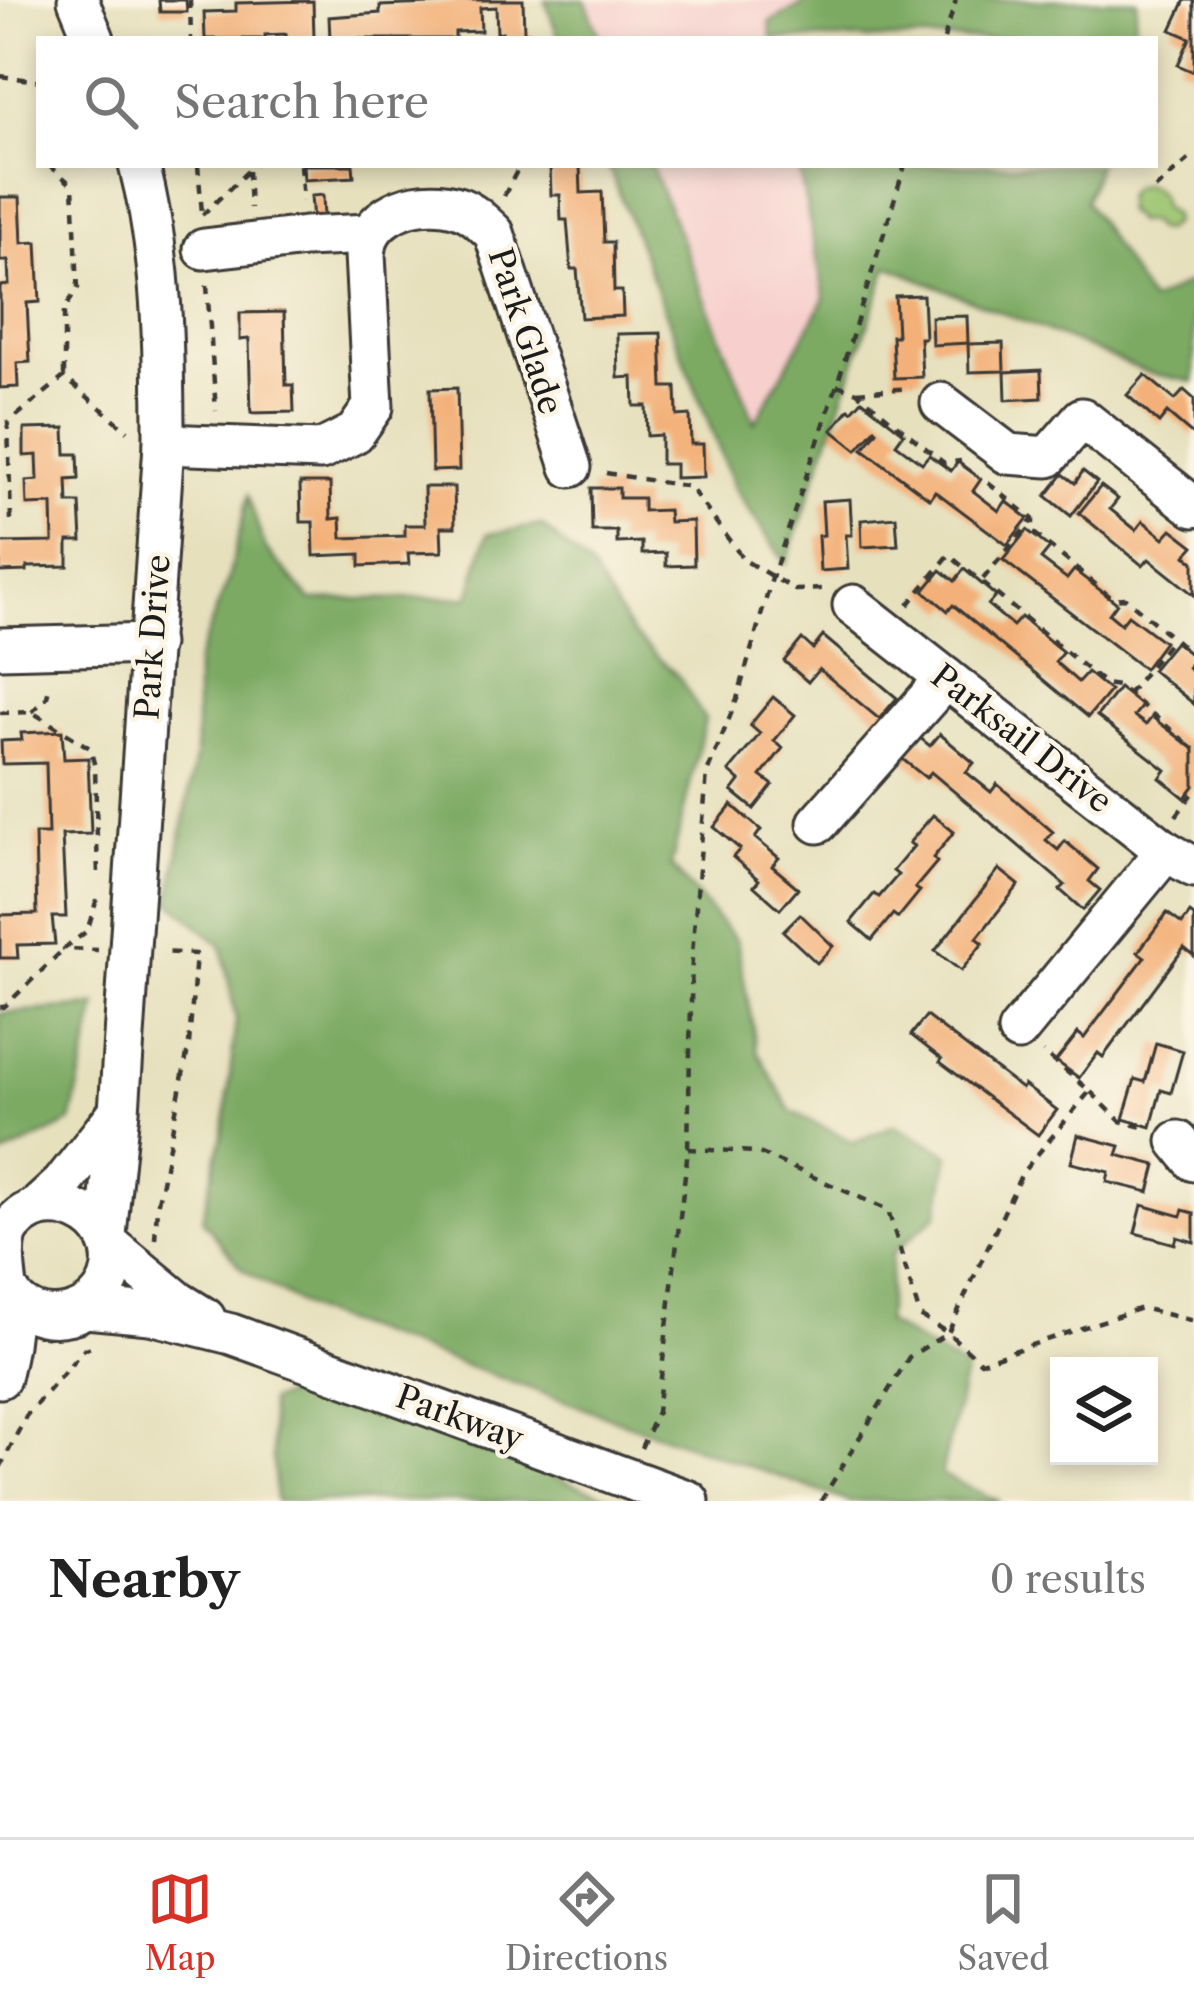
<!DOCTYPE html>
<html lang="en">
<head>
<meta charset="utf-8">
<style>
  :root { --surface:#fff; --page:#f6f6f6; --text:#222; --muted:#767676; --line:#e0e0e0; --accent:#d93025 }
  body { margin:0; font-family:"Libre Caslon Text",serif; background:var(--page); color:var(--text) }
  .controls { position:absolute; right:36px; bottom:36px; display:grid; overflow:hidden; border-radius:0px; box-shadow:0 6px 18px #0003 }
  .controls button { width:108px; height:108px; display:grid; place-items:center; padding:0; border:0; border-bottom:3px solid var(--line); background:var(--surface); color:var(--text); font:60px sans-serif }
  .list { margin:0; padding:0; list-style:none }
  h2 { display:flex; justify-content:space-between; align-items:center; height:156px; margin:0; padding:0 48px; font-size:51px }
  h2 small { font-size:39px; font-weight:400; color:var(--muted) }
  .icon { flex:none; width:66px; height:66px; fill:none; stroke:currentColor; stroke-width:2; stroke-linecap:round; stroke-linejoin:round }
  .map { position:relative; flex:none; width:1194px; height:1501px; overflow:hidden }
  .search { position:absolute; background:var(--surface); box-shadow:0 6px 18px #0003; left:36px; right:36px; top:36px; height:132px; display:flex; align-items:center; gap:30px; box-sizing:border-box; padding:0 42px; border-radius:0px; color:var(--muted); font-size:45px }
  .sheet { height:336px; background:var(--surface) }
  nav { display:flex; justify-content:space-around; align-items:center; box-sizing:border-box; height:168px; border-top:3px solid var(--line); background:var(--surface); font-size:33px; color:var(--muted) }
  nav a { display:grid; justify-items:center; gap:6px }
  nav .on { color:var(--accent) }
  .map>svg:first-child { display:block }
</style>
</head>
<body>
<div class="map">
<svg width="1194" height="1501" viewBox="0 0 1194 1501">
  <rect width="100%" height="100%" fill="#fcf5e5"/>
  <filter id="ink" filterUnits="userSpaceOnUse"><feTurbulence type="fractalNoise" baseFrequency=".00833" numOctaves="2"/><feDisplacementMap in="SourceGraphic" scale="24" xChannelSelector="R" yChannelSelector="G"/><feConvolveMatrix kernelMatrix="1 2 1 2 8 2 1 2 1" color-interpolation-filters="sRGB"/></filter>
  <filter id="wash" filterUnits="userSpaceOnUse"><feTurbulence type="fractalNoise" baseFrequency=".004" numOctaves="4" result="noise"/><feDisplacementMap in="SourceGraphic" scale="48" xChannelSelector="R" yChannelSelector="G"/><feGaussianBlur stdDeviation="2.7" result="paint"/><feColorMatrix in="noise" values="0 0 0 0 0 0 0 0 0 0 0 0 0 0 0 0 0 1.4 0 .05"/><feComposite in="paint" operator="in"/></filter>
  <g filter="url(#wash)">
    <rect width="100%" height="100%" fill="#e6e0bd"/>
    <!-- built -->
    <g fill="#f7d0ce">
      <path d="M 585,0 L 810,0 L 769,23 L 772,39 L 601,39 Z"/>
      <path d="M 651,165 L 798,165 L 825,298 L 755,424 Z"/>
    </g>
    <!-- green -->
    <path fill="#9cc571" stroke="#5c7046" stroke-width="3" d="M 1144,184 C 1156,187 1162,194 1162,207 L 1173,215 L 1173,223 L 1164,231 L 1157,230 L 1149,222 L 1136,222 L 1125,210 L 1126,194 L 1133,187 Z"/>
    <!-- forest -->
    <g fill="#7daa63" stroke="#4c6340" stroke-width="3">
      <path d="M 545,0 L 585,0 L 601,39 L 559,39 Z"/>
      <path d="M 810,0 L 1137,0 L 1134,39 L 772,39 L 769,23 Z"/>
      <path d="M 608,165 L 651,165 L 755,422 L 825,298 L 798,165 L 1098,165 L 1085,201 L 1150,302 L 1194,280 L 1194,382 L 1149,373 L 888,266 L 786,564 L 735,490 Z"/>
      <path d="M 248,496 L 265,548 L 311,600 L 469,597 L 487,534 L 541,525 L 590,568 L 633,634 L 679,677 L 705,720 L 671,866 L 737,941 L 757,1051 L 791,1111 L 854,1142 L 895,1125 L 949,1154 L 938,1214 L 892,1254 L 886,1323 L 966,1369 L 941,1475 L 1000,1501 L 847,1501 L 314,1312 L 242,1269 L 202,1219 L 225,1122 L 236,1019 L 222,947 L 170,901 L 196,752 L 196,663 L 228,580 Z"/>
      <path d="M 97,1006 L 71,1122 L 0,1157 L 0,1013 Z"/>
      <path d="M 309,1388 L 620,1501 L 276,1501 L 269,1401 Z"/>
    </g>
    <g id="blocks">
      <!-- building -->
      <g fill="#f3b078">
        <path d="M 159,0 L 186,0 L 187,12 L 160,12 Z"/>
        <path d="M 454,0 L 523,0 L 524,32 L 529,32 L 530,39 L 502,39 L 502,32 L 497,33 L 496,7 L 480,8 L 481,31 L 455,32 L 455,39 L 330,39 L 329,17 L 380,13 L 380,6 L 454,3 Z"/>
        <path d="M 1185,0 L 1194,0 L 1194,72 L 1178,65 L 1190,38 L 1171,30 Z"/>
        <path d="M 313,1 L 314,39 L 286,39 L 286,34 L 265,35 L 265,39 L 205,39 L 204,12 L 236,11 L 236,3 Z"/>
        <path d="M 303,165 L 353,165 L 354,177 L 304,180 Z"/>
        <path d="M 550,165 L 580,165 L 581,193 L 602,192 L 604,242 L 613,242 L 614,291 L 622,291 L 623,316 L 581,318 L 577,269 L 571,269 L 567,220 L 561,220 L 560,195 L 551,195 Z"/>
        <path d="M 323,195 L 324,219 L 313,220 L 311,196 Z"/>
        <path d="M 0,197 L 20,197 L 22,243 L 37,242 L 40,302 L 27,303 L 30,362 L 17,363 L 18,387 L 0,388 L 0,286 L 9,285 L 8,261 L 0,261 Z"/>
        <path d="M 923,295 L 925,338 L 920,338 L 922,377 L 894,378 L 892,336 L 897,336 L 895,296 Z"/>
        <path d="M 284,312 L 286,385 L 293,385 L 294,412 L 251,413 L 249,339 L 240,340 L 240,313 Z"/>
        <path d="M 967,316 L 968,343 L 932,345 L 931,317 Z"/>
        <path d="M 661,333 L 663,387 L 676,387 L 677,416 L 690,415 L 691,444 L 703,444 L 704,477 L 675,478 L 675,464 L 661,464 L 661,435 L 647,436 L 646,406 L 634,406 L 633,377 L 618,378 L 617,334 Z"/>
        <path d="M 1003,343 L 1004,371 L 969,372 L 968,344 Z"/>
        <path d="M 1041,370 L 1042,398 L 1006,400 L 1005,372 Z"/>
        <path d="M 1145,375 L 1175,400 L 1184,390 L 1194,399 L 1194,436 L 1167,413 L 1159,423 L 1127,395 Z"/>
        <path d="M 457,388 L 459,470 L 432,471 L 430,389 Z"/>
        <path d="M 862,400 L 904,433 L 896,444 L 922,463 L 929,455 L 951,471 L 958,462 L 981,479 L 973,491 L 999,511 L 1006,501 L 1028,518 L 1007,545 L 935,491 L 930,499 L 863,449 L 877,431 L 875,429 L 857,450 L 832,430 L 849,409 L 852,411 Z"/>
        <path d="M 65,428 L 66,454 L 78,454 L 79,479 L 67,480 L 68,503 L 80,503 L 82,541 L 68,541 L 68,566 L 27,567 L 27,571 L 0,572 L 0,543 L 53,542 L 52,504 L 27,505 L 26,481 L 38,480 L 37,455 L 24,456 L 24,429 Z"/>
        <path d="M 1083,471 L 1097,482 L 1071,516 L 1046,496 L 1063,474 L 1075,483 Z"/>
        <path d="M 300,483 L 330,483 L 331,519 L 341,518 L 342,538 L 405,536 L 405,525 L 425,525 L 424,487 L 454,487 L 455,527 L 441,527 L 442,552 L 408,553 L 409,564 L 360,566 L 360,554 L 314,556 L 313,522 L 301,522 Z"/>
        <path d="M 1101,486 L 1118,499 L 1110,509 L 1136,530 L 1143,521 L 1164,538 L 1172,529 L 1194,546 L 1186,555 L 1194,562 L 1194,595 L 1149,559 L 1143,566 L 1079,513 Z"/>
        <path d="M 591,488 L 619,488 L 619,498 L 643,498 L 643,511 L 668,510 L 669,522 L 693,521 L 694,565 L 666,566 L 666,553 L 642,554 L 642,542 L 617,543 L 617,531 L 592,531 Z"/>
        <path d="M 850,499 L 852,535 L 846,535 L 848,569 L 820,571 L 818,536 L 824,535 L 822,501 Z"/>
        <path d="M 896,517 L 898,545 L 862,547 L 861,520 Z"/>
        <path d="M 1027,530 L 1050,548 L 1041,559 L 1067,579 L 1074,570 L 1117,603 L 1109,614 L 1121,624 L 1128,615 L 1164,642 L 1144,669 L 1003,560 Z"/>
        <path d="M 964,569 L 996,596 L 988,605 L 1013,626 L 1021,617 L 1063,652 L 1055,662 L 1078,682 L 1087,672 L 1110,691 L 1088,717 L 953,605 L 948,611 L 924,591 L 941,570 L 955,581 Z"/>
        <path d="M 823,636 L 897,698 L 879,719 L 819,669 L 808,682 L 784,661 L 802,639 L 813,649 Z"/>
        <path d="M 1175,642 L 1194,657 L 1188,668 L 1194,674 L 1194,704 L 1152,670 Z"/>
        <path d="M 1119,688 L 1142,706 L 1134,716 L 1146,725 L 1152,717 L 1194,749 L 1194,786 L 1185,798 L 1160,778 L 1166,770 L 1097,716 Z"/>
        <path d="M 773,697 L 795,715 L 774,741 L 783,748 L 761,776 L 773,785 L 754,809 L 732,791 L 740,781 L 729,771 L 760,734 L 750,725 Z"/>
        <path d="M 62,731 L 64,759 L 88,758 L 91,834 L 62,835 L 66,917 L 52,917 L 55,944 L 17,945 L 18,958 L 0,958 L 0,915 L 37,914 L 35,834 L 48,834 L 46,763 L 2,764 L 1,741 L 22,740 L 21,733 Z"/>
        <path d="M 940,734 L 974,763 L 966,772 L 991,792 L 997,784 L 1053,832 L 1046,840 L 1058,850 L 1065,841 L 1098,869 L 1089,881 L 1100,890 L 1083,910 L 1060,890 L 1065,885 L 931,772 L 926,778 L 901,758 L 919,737 L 930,746 Z"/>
        <path d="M 732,805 L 761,830 L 755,838 L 779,858 L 772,866 L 798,888 L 780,909 L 754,886 L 759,880 L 733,857 L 740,849 L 714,827 Z"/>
        <path d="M 933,815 L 954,832 L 933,858 L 937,862 L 915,888 L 920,891 L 898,918 L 893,914 L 872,940 L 851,922 L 874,894 L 879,897 L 898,875 L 893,871 L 914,846 L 909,843 Z"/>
        <path d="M 999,869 L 1019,885 L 977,938 L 983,943 L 961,971 L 935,951 Z"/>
        <path d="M 1167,913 L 1182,924 L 1190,913 L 1194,916 L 1194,956 L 1184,948 L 1103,1057 L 1098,1053 L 1079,1078 L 1056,1061 L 1078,1033 L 1084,1038 L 1145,957 L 1138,952 Z"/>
        <path d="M 800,914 L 833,946 L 817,963 L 783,931 Z"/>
        <path d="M 926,1016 L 1022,1089 L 1024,1085 L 1057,1110 L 1038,1135 L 940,1062 L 942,1059 L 911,1035 Z"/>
        <path d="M 1156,1043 L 1183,1051 L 1171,1093 L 1161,1090 L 1151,1127 L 1123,1119 L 1135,1079 L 1145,1082 Z"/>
        <path d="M 1078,1135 L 1120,1146 L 1117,1155 L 1156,1165 L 1149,1192 L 1107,1182 L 1109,1172 L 1071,1163 Z"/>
        <path d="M 1142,1205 L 1181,1216 L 1183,1210 L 1194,1213 L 1194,1242 L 1177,1237 L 1175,1244 L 1135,1233 Z"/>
      </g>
    </g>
  </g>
  <g filter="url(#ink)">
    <use href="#blocks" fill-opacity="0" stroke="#3a3934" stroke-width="3"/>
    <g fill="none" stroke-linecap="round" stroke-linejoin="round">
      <!-- minor casing -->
      <g stroke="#3a3934" stroke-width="45">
        <g id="minor">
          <path d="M 78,0 L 94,39"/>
          <path d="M 204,249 L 305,237 L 370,234"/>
          <path d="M 941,403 L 1008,454 L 1048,457 L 1082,418 L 1194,507"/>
          <path d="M 164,444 L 321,450 L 355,433 L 373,407 L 365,254 C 366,248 367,241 369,236 C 386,202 443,194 472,214 C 480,219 487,227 494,233 L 571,467"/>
          <path d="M 853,605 L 1166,851 L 1194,867"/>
          <path d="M 0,648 L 152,644"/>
          <path d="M 818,823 L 946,678"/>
          <path d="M 1018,1031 L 1166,851"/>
          <path d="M 1178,1141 L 1194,1161"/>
          <path d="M 36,1208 L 62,1184 L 116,1115"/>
          <path d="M 106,1234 L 119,1111 L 164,444 C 164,350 163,256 139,165"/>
          <path d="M 110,1245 L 179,1302 L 205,1318"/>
          <path d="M 86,1308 L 150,1314 L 231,1334 L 689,1501"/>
          <path d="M 0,1378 C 5,1356 10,1336 9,1314 C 9,1286 0,1260 7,1233 C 39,1176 131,1217 109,1280 C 96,1316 46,1329 17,1302 C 13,1298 10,1292 6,1287"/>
        </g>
      </g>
      <!-- path -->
      <g stroke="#3a3934" stroke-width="4.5" stroke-dasharray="9 9" stroke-linecap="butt">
        <path d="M 190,0 L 191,39"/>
        <path d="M 944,39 L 956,0"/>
        <path d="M 0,76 L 39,81"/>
        <path d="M 49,165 L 73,186 L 78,288 L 64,310 L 64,377"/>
        <path d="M 198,165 L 202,213"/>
        <path d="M 300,165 L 303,201"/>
        <path d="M 248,171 L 250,208"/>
        <path d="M 1155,189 L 1194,155"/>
        <path d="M 504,196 L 520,165"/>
        <path d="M 202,215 L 254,165"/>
        <path d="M 207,285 L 216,411"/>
        <path d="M 837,385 L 857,392 L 944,463 L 961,461"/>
        <path d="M 857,392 L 911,388"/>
        <path d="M 606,473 L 690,487 L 744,560 L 795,590 L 824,589"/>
        <path d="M 988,483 L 1033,519 L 1033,532 L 1113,599 L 1125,598 L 1194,656"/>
        <path d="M 11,520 L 8,423 L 64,377 L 128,431"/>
        <path d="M 983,579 L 1033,519"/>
        <path d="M 908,605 L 949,555 L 1105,684 L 1119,686 L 1194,749"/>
        <path d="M 1128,694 L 1173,638"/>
        <path d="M 32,712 L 47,697 L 50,683"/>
        <path d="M 0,713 L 32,712 L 90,748 L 95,767 L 98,876"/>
        <path d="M 1176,816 L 1194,792"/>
        <path d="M 97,899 L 87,931 L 64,949 L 98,950"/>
        <path d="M 0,1007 L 4,1007 L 64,949"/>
        <path d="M 1091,1092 L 1120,1121 L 1145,1128"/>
        <path d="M 688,1149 L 757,1152 L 888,1210 L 920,1316 L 948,1333 L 981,1362 L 1141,1308 L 1194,1321"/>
        <path d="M 155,1239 L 157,1207 L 189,1044 L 196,954 L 161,952"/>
        <path d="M 641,1448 L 657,1412 L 688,1149 L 692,954 L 707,773 L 737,699 L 772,578 L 837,385 L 905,165"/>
        <path d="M 0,1468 L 26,1416 L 84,1349 L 97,1346"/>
        <path d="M 821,1501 L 909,1357 L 948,1333 L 1022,1173 L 1090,1091 L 1043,1052"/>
      </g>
      <!-- minor -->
      <use href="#minor" stroke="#fff" stroke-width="39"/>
    </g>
  </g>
  <g text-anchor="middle" stroke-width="9" stroke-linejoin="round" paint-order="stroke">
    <!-- street labels -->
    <g font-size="33" fill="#1c1c1c" stroke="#fcf5e5">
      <text transform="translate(526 331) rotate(72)" y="12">Park Glade</text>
      <text transform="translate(152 637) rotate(-86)" y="12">Park Drive</text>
      <text transform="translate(1022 738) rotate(38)" y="12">Parksail Drive</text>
      <text transform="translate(460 1417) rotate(20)" y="12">Parkway</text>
    </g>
  </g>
</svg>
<div class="controls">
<button><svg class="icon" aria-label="layers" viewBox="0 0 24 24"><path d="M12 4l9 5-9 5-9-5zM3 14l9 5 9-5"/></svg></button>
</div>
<div class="search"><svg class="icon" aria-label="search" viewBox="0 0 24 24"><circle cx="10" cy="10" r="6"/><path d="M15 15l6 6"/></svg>Search here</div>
</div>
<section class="sheet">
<h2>Nearby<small>0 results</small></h2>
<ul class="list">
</ul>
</section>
<nav>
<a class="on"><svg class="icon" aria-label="map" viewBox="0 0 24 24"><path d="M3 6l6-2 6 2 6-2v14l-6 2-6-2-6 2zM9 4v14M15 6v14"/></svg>Map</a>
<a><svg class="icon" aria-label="directions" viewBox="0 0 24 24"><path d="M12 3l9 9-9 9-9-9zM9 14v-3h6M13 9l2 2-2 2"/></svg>Directions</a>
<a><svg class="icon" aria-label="saved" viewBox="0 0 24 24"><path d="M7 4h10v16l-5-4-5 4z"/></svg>Saved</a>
</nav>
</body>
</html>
